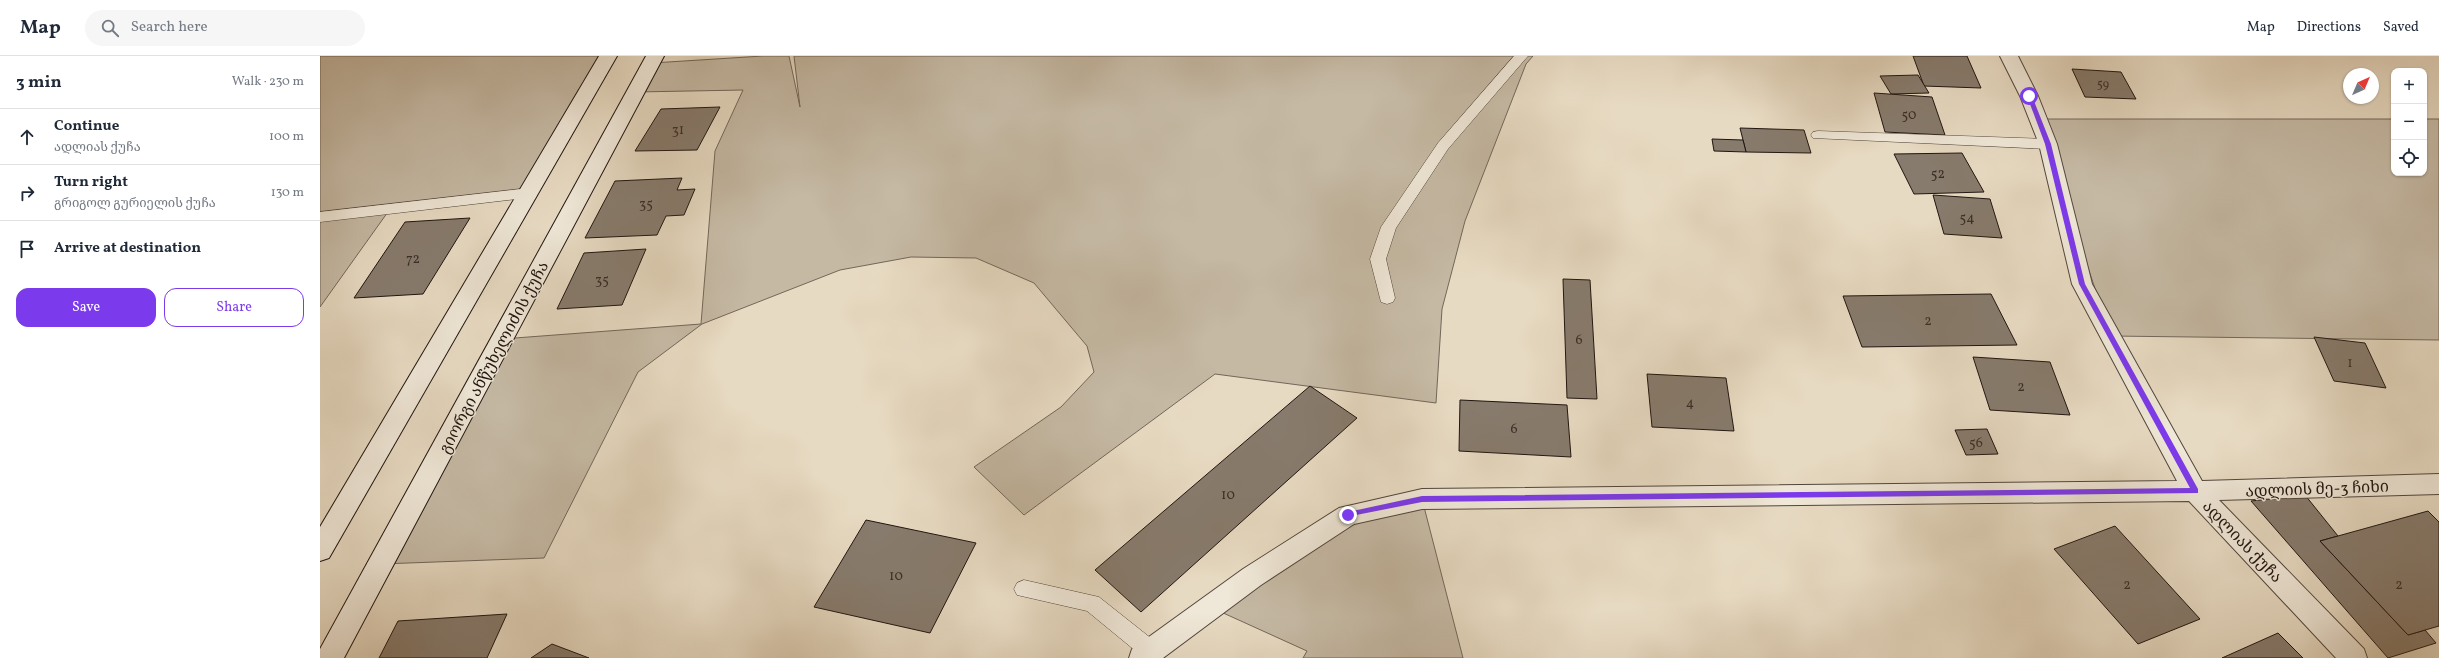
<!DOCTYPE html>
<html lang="en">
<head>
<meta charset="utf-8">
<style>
  :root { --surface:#fff; --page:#f6f6f7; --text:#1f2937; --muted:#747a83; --line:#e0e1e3; --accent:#7c3aed }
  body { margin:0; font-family:Vollkorn,"Noto Serif Georgian",serif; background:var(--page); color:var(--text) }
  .controls { position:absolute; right:12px; top:12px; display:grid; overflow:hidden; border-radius:8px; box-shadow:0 1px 3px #0004 }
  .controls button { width:36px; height:36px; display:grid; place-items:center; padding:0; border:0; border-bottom:1px solid var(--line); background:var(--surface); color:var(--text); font:20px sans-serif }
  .compass { position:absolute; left:2023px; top:12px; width:36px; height:36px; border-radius:50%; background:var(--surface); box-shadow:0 1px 3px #0004; rotate:44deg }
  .stop { position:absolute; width:12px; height:12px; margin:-9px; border:3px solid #7c3aed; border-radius:50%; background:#fff }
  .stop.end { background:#7c3aed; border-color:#fff; box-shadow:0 1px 4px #0008 }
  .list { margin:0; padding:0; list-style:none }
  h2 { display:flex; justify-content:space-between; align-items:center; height:52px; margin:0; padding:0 16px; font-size:17px }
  h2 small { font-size:13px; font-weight:400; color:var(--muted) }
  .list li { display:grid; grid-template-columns:26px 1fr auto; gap:12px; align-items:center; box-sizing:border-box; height:56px; padding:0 16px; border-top:1px solid var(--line) }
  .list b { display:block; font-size:15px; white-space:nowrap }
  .list p { margin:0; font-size:13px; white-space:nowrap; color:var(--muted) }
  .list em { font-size:13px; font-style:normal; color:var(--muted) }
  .actions { display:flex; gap:8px; padding:12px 16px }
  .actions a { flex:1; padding:9px 0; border:1px solid var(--accent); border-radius:12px; text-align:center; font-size:14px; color:var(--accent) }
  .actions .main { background:var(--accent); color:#fff }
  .icon { flex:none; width:22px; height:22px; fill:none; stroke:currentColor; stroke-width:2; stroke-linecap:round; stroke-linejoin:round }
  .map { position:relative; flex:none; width:2119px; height:602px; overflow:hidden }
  header { display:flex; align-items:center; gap:24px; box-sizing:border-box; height:56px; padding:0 20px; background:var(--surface); border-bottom:1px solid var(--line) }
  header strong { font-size:19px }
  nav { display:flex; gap:22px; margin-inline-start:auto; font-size:14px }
  .search { width:280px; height:36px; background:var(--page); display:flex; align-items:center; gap:10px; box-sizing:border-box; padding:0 14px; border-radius:22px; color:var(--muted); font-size:15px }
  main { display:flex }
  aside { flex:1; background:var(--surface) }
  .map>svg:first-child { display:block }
</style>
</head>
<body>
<header>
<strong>Map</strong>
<div class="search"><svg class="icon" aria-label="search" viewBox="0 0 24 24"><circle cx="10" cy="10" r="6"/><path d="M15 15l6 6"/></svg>Search here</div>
<nav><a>Map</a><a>Directions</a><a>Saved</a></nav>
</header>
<main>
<aside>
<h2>3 min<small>Walk · 230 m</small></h2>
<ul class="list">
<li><svg class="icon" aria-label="ahead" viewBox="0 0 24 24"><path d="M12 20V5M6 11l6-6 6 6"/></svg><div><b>Continue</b><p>ადლიას ქუჩა</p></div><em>100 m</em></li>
<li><svg class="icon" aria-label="right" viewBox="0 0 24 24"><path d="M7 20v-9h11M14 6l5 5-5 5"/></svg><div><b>Turn right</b><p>გრიგოლ გურიელის ქუჩა</p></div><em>130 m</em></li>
<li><svg class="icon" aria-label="arrive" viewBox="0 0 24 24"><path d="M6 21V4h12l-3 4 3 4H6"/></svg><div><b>Arrive at destination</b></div></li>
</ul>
<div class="actions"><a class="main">Save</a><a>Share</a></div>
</aside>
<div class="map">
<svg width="2119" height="602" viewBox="0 0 2119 602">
  <rect width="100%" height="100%" fill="#e7dac2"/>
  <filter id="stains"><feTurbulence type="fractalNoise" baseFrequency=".005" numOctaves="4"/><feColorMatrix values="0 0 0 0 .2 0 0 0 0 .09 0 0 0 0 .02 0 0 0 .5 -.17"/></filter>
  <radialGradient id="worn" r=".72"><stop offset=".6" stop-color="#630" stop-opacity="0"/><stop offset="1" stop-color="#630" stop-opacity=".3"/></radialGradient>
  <!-- green -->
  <g fill="#c5b9a4" stroke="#72675a">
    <path d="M 0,0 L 288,0 L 209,137 L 70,153 L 0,251 Z"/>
    <path d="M 443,0 L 469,0 L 480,51 L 474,0 L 1213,0 L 1206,8 L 1145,165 L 1122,253 L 1116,347 L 895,318 L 704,459 L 654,411 L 741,351 L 774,316 L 767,290 L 714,227 L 656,202 L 591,201 L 520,214 L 382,268 L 318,316 L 224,502 L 61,508 L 182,283 L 381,268 L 395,95 L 423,34 L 316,36 L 332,7 Z"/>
    <path d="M 1718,63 L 2074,63 L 2074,117 L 2104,117 L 2104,63 L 2119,63 L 2119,284 L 1791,280 Z"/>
    <path d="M 1102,443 L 1143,602 L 983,602 L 987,595 L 890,551 L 1028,459 Z"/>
  </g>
  <!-- building -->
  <g fill="#877b6d" stroke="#201510">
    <path d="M 1593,0 L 1647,0 L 1661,32 L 1604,30 Z"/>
    <path d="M 1752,13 L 1801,16 L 1816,43 L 1765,41 Z"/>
    <path d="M 1598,19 L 1609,37 L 1571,38 L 1560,20 Z"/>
    <path d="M 1554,37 L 1612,41 L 1625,79 L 1565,76 Z"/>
    <path d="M 400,51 L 377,94 L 315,95 L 341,53 Z"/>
    <path d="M 1420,72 L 1484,74 L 1491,97 L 1426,96 Z"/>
    <path d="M 1392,83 L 1423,84 L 1426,96 L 1394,95 Z"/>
    <path d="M 1642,97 L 1664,136 L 1594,138 L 1574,98 Z"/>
    <path d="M 362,122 L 357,134 L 375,133 L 364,159 L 346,160 L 337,179 L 265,182 L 295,125 Z"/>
    <path d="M 1613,139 L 1670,143 L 1682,182 L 1624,178 Z"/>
    <path d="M 150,162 L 103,238 L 34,242 L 85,166 Z"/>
    <path d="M 326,193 L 302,249 L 237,253 L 264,197 Z"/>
    <path d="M 1243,223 L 1270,224 L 1277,343 L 1247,342 Z"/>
    <path d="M 1671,238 L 1697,289 L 1542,291 L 1523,240 Z"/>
    <path d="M 1994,281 L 2045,287 L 2066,332 L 2014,325 Z"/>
    <path d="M 1653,301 L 1730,306 L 1750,359 L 1670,354 Z"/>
    <path d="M 1327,318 L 1406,322 L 1414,375 L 1332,371 Z"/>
    <path d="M 990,330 L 1037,362 L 821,556 L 775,514 Z"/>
    <path d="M 1140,344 L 1247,349 L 1251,401 L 1139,395 Z"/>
    <path d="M 1667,373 L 1678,398 L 1646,399 L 1635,374 Z"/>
    <path d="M 1985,439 L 2018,480 L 2000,485 L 2088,579 L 2105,574 L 2116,587 L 2068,602 L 1931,445 Z"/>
    <path d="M 2108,455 L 2119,466 L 2119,570 L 2088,579 L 2000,485 Z"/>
    <path d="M 546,464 L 656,487 L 610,577 L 494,551 Z"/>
    <path d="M 1795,470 L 1880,563 L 1818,588 L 1734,493 Z"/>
    <path d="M 187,558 L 167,602 L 59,602 L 78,565 Z"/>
    <path d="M 1958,577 L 1983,602 L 1902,602 Z"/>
    <path d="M 232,588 L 269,602 L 211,602 Z"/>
  </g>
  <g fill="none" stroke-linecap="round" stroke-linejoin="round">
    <!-- lane casing -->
    <g stroke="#52463c" stroke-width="1">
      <g id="lane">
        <path d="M 1194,0 L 1208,0 L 1128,93 L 1076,172 L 1066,203 L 1075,242 L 1073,246 L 1067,248 L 1061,246 L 1050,203 L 1061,171 L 1118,87 Z"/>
        <path d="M 1498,75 L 1728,83 L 1735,88 L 1728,93 L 1493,82 L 1491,79 L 1493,76 Z"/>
        <path d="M 209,132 L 214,133 L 216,137 L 214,141 L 0,166 L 0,156 Z"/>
        <path d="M 704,524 L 779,541 L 837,587 L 840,594 L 837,601 L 823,601 L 767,555 L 697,539 L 694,533 L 697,527 Z"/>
      </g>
    </g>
    <!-- street casing -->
    <g stroke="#52463c" stroke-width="2">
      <path id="street" d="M 1680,0 L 1698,0 L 1718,40 L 1737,88 L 1772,228 L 1882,425 L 2119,418 L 2119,438 L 1899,444 L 2044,593 L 2047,602 L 2016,602 L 1869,445 L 1102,453 L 1034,468 L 941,529 L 843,602 L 809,602 L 812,593 L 923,513 L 1019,452 L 1102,433 L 1857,425 L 1752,228 L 1719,88 L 1700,40 Z"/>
    </g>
    <!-- secondary casing -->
    <g stroke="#201510" stroke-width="2">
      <g id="secondary">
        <path d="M 279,0 L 297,0 L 9,502 L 0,505 L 0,471 Z"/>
        <path d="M 326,0 L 344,0 L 24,602 L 0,602 L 0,593 Z"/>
      </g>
    </g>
    <!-- lane -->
    <use href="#lane" fill="#efe7d7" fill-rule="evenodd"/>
    <!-- street -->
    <use href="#street" fill="#efe7d7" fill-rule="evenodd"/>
    <!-- secondary -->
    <use href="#secondary" fill="#efe7d7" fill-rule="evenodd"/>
  </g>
  <!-- route -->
  <path fill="#7c3aed" d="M 1709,39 L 1712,40 L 1731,88 L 1765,228 L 1878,433 L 1878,437 L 1102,446 L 1026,461 L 1025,459 L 1028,456 L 1102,440 L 1870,432 L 1759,228 L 1725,88 L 1707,40 Z"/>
  <g text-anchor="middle" stroke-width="3" stroke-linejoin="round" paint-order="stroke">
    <!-- far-number labels -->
    <g font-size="12" fill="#3a2e27">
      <text x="1783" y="32">59</text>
    </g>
    <!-- number labels -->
    <g font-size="14" fill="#3a2e27">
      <text x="1589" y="63">50</text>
      <text x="358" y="78">31</text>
      <text x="1618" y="122">52</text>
      <text x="326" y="152">35</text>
      <text x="1647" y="166">54</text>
      <text x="93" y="207">72</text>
      <text x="282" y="228">35</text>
      <text x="1608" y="269">2</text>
      <text x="1259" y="288">6</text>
      <text x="2030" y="311">1</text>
      <text x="1701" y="335">2</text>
      <text x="1370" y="351">4</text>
      <text x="1194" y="377">6</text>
      <text x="1656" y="391">56</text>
      <text x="908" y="443">10</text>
      <text x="576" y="524">10</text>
      <text x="1807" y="533">2</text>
      <text x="2079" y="533">2</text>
    </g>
    <!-- street labels -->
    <g font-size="16" fill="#201510" stroke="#efe7d7">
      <text transform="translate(173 301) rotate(-62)" y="6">გიორგი ანწუხელიძის ქუჩა</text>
      <text transform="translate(1997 432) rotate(-2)" y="6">ადლიის მე-3 ჩიხი</text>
      <text transform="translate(1923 485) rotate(46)" y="6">ადლიას ქუჩა</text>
    </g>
  </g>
  <rect width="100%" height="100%" filter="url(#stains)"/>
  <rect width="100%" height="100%" fill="url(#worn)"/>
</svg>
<div class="controls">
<button>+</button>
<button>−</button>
<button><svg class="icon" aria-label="locate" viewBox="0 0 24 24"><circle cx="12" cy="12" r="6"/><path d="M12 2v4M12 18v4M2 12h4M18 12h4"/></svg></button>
</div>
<svg class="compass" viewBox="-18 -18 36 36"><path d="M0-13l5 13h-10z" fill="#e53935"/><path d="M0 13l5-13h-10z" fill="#747a83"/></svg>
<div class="stop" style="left:1709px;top:40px"></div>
<div class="stop end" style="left:1028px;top:459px"></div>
</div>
</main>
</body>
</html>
